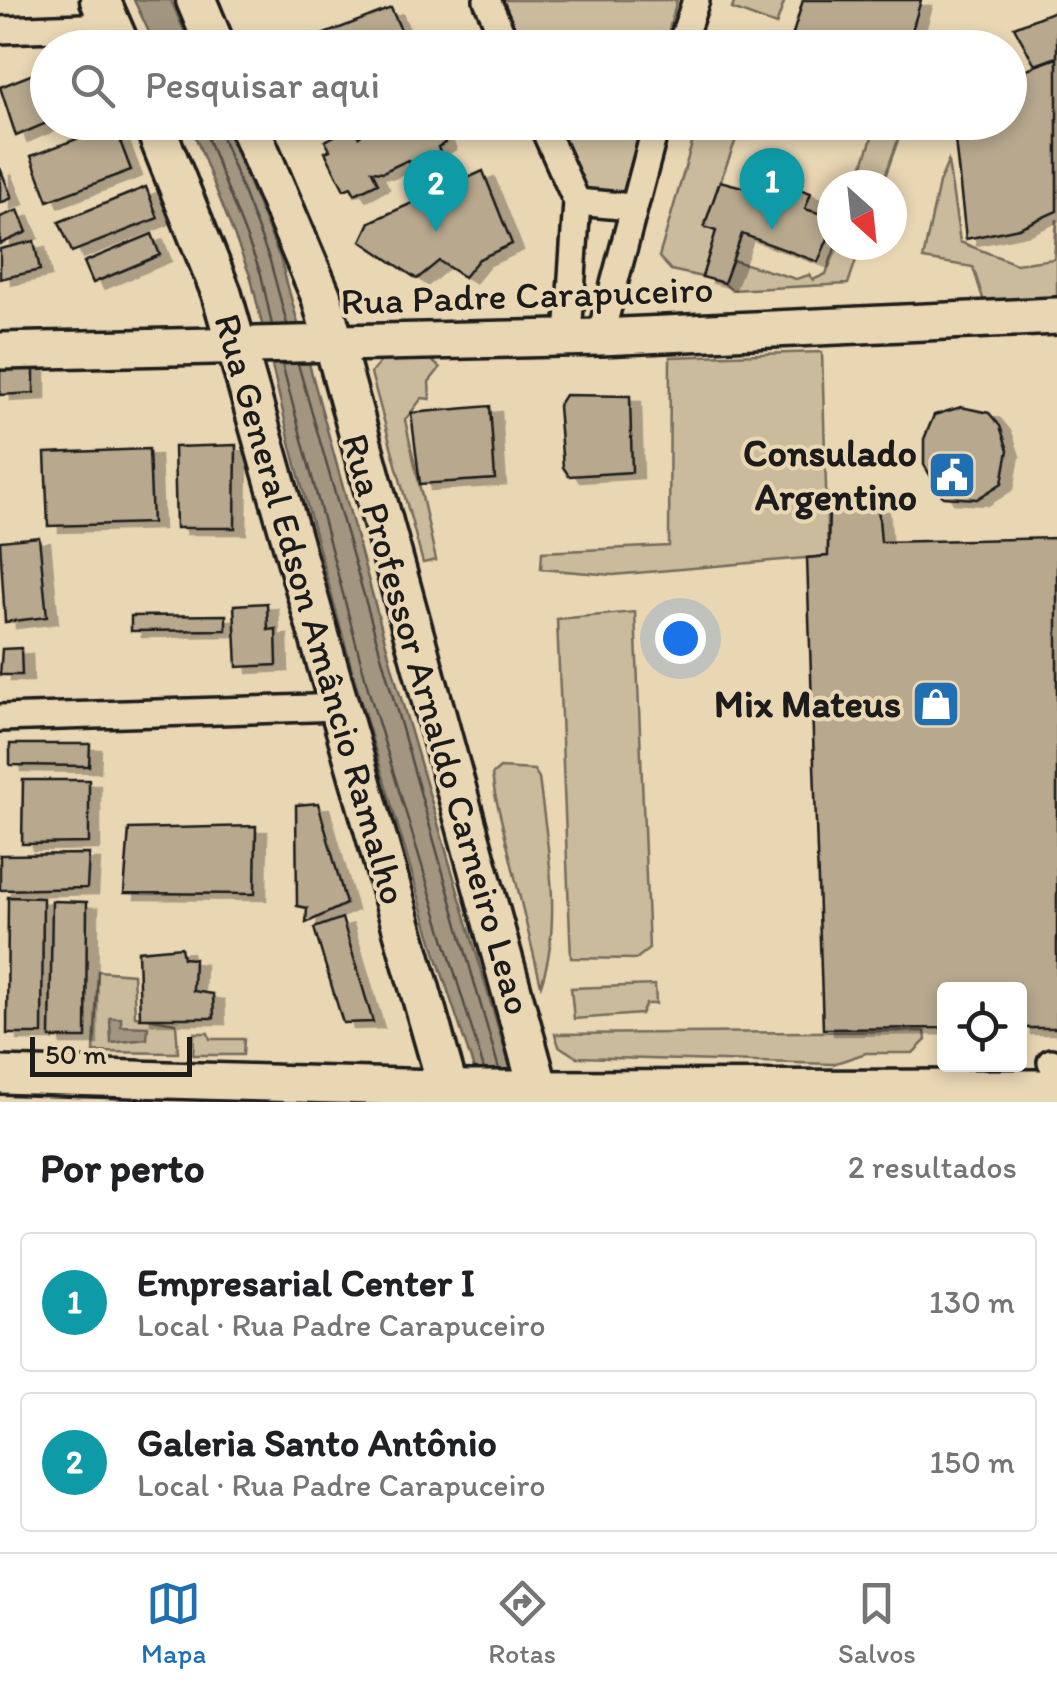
<!DOCTYPE html>
<html lang="pt">
<head>
<meta charset="utf-8">
<style>
  :root { --surface:#fff; --page:#f2f2f2; --text:#202124; --muted:#757577; --line:#e0e0e0; --accent:#1f6fb2 }
  body { margin:0; font-family:Itim,sans-serif; background:var(--page); color:var(--text) }
  .controls { position:absolute; right:30px; bottom:30px; display:grid; overflow:hidden; border-radius:10px; box-shadow:0 5px 15px #0003 }
  .controls button { width:90px; height:90px; display:grid; place-items:center; padding:0; border:0; border-bottom:2px solid var(--line); background:var(--surface); color:var(--text); font:50px sans-serif }
  .compass { position:absolute; left:817px; top:170px; width:90px; height:90px; border-radius:50%; background:var(--surface); box-shadow:0 5px 15px #0003; rotate:153deg }
  .scale { position:absolute; left:30px; bottom:25px; width:162px; box-sizing:border-box; padding-left:10px; border:5px solid #1c1c1c; border-top:0; font-size:28px; line-height:35px; white-space:nowrap; color:#1c1c1c; -webkit-text-stroke:8px #e9d6b3; paint-order:stroke }
  .you { position:absolute; left:680px; top:638px; width:35px; height:35px; margin:-25px; border:8px solid #fff; border-radius:50%; background:#1a73e8; box-shadow:0 0 0 15px #1a73e833 }
  .badge { display:grid; place-items:center; width:65px; height:65px; border-radius:50%; background:var(--accent); color:#fff; font-size:32px; font-weight:700 }
  .pin { position:absolute; translate:-50% -82px; filter:drop-shadow(0 2px 5px #0008) }
  .pin::after { content:''; position:absolute; top:52px; width:35px; height:30px; background:inherit; clip-path:polygon(0 0,100% 0,50% 100%) }
  .list { margin:0; padding:0; list-style:none }
  h2 { display:flex; justify-content:space-between; align-items:center; height:130px; margin:0; padding:0 40px; font-size:42px }
  h2 small { font-size:32px; font-weight:400; color:var(--muted) }
  .list li { display:grid; grid-template-columns:65px 1fr auto; gap:30px; align-items:center; box-sizing:border-box; height:140px; margin:0 20px 20px; padding:0 20px; border:2px solid var(--line); border-radius:10px }
  .list b { display:block; font-size:38px; white-space:nowrap }
  .list p { margin:0; font-size:32px; white-space:nowrap; color:var(--muted) }
  .list em { font-size:32px; font-style:normal; color:var(--muted) }
  .icon { flex:none; width:55px; height:55px; fill:none; stroke:currentColor; stroke-width:2; stroke-linecap:round; stroke-linejoin:round }
  .map { position:relative; flex:none; width:1057px; height:1102px; overflow:hidden }
  .search { position:absolute; background:var(--surface); box-shadow:0 5px 15px #0003; left:30px; right:30px; top:30px; height:110px; display:flex; align-items:center; gap:25px; box-sizing:border-box; padding:0 35px; border-radius:55px; color:var(--muted); font-size:38px }
  .sheet { height:450px; background:var(--surface) }
  nav { display:flex; justify-content:space-around; align-items:center; box-sizing:border-box; height:140px; border-top:2px solid var(--line); background:var(--surface); font-size:28px; color:var(--muted) }
  nav a { display:grid; justify-items:center; gap:5px }
  nav .on { color:var(--accent) }
  .map>svg:first-child { display:block }
</style>
</head>
<body>
<div class="map">
<svg width="1057" height="1102" viewBox="0 0 1057 1102">
  <defs>
    <filter id="shadow"><feDropShadow dx="11" dy="6" stdDeviation="0" flood-color="#0004"/></filter>
  </defs>
  <rect width="100%" height="100%" fill="#e9d6b3"/>
  <filter id="ink" filterUnits="userSpaceOnUse"><feTurbulence type="fractalNoise" baseFrequency=".01" numOctaves="2"/><feDisplacementMap in="SourceGraphic" scale="20" xChannelSelector="R" yChannelSelector="G"/><feConvolveMatrix kernelMatrix="1 2 1 2 8 2 1 2 1" color-interpolation-filters="sRGB"/></filter>
  <g filter="url(#ink)">
    <!-- green -->
    <g fill="#cbbb9d" stroke="#746c5c" stroke-width="2.5">
      <path d="M 499,0 L 677,0 L 664,48 L 517,47 Z"/>
      <path d="M 735,0 L 785,0 L 776,25 L 732,9 Z"/>
      <path d="M 550,123 L 643,123 L 621,198 L 582,193 Z"/>
      <path d="M 698,123 L 742,123 L 704,226 L 716,231 L 702,277 L 671,270 L 659,257 Z"/>
      <path d="M 873,135 L 899,137 L 882,185 L 856,185 Z"/>
      <path d="M 948,162 L 960,242 L 1016,264 L 1054,259 L 1057,219 L 1057,307 L 987,311 L 973,267 L 923,259 L 939,183 Z"/>
      <path d="M 836,245 L 861,245 L 848,284 L 731,290 L 724,283 L 732,260 L 796,279 L 809,275 L 813,280 L 826,274 Z"/>
      <path d="M 822,352 L 828,556 L 613,575 L 541,569 L 542,552 L 669,546 L 670,357 Z"/>
      <path d="M 428,357 L 440,368 L 429,382 L 430,399 L 422,398 L 405,420 L 436,560 L 423,563 L 371,373 L 382,360 Z"/>
      <path d="M 635,612 L 649,949 L 636,959 L 571,958 L 557,619 Z"/>
      <path d="M 500,768 L 534,770 L 539,778 C 547,844 563,921 541,985 L 495,794 L 492,775 Z"/>
      <path d="M 98,971 L 133,974 L 135,1016 L 176,1023 L 178,1053 L 94,1052 Z"/>
      <path d="M 655,985 L 656,1004 L 646,1004 L 641,1014 L 574,1019 L 571,988 Z"/>
      <path d="M 925,1031 L 926,1040 L 913,1053 L 866,1053 L 833,1064 L 576,1057 L 559,1046 L 555,1034 Z"/>
      <path d="M 194,1033 L 208,1033 L 210,1039 L 244,1039 L 243,1055 L 193,1055 Z"/>
    </g>
    <!-- water -->
    <g fill="#a39680" stroke="#6d6558" stroke-width="2.5">
      <path d="M 134,0 L 171,0 L 191,47 L 156,47 Z"/>
      <path d="M 190,123 L 224,123 L 280,258 L 398,688 L 520,1102 L 485,1102 L 437,958 L 359,695 L 292,450 L 251,278 Z"/>
      <path d="M 110,1018 L 121,1018 L 121,1026 L 148,1027 L 147,1039 L 111,1043 Z"/>
    </g>
    <g fill="none" stroke-linecap="round" stroke-linejoin="round">
      <!-- shore -->
      <g stroke="#524d44" stroke-width="2.5">
        <path d="M 201,122 L 261,274 L 272,325"/>
        <path d="M 216,122 L 270,261 L 287,324"/>
        <path d="M 282,364 L 369,692 L 484,1069"/>
        <path d="M 298,364 L 499,1069"/>
      </g>
    </g>
    <!-- building -->
    <g fill="#b7a88e" stroke="#1c1c1c" stroke-width="2.5" filter="url(#shadow)">
      <path d="M 803,0 L 921,0 L 907,48 L 839,48 L 793,34 Z"/>
      <path d="M 391,8 L 409,48 L 312,48 L 309,40 Z"/>
      <path d="M 1057,10 L 1057,57 L 1035,65 L 1014,27 Z"/>
      <path d="M 1057,58 L 1057,211 L 1019,228 L 966,239 L 953,122 L 1010,122 L 1010,75 Z"/>
      <path d="M 48,68 L 49,122 L 16,136 L 0,87 Z"/>
      <path d="M 435,122 L 445,143 L 438,147 L 441,155 L 413,169 L 408,160 L 383,172 L 372,171 L 378,183 L 355,194 L 351,187 L 344,190 L 325,152 L 330,150 L 325,141 L 354,126 L 359,137 L 375,124 Z"/>
      <path d="M 114,125 L 131,170 L 48,201 L 31,156 Z"/>
      <path d="M 0,168 L 12,198 L 0,203 Z"/>
      <path d="M 483,171 L 512,244 L 479,259 L 464,277 L 439,261 L 417,279 L 361,241 L 370,222 Z"/>
      <path d="M 756,175 L 811,193 L 805,209 L 832,217 L 832,229 L 818,262 L 742,234 L 724,283 L 702,277 L 716,231 L 704,227 L 720,181 L 750,189 Z"/>
      <path d="M 146,187 L 158,218 L 72,252 L 59,222 Z"/>
      <path d="M 18,210 L 27,232 L 0,244 L 0,217 Z"/>
      <path d="M 152,234 L 160,255 L 93,283 L 84,262 Z"/>
      <path d="M 34,241 L 40,270 L 0,279 L 0,249 Z"/>
      <path d="M 34,366 L 34,393 L 0,395 L 0,367 Z"/>
      <path d="M 565,395 L 630,396 L 632,472 L 569,476 L 563,467 L 558,406 Z"/>
      <path d="M 490,406 L 495,479 L 420,484 L 411,413 Z"/>
      <path d="M 961,407 L 989,413 L 1000,426 L 1008,450 L 1002,483 L 977,499 L 943,497 L 924,465 L 924,439 L 934,415 Z"/>
      <path d="M 236,445 L 235,528 L 176,528 L 174,447 Z"/>
      <path d="M 149,449 L 152,523 L 48,526 L 45,453 Z"/>
      <path d="M 829,506 L 878,506 L 881,542 L 1057,538 L 1057,1028 L 1020,1028 L 1020,989 L 944,989 L 944,1028 L 823,1029 L 807,558 L 828,556 Z"/>
      <path d="M 39,537 L 47,617 L 5,622 L 0,541 Z"/>
      <path d="M 267,603 L 268,630 L 276,629 L 277,665 L 237,667 L 234,605 Z"/>
      <path d="M 226,615 L 226,630 L 131,631 L 131,616 Z"/>
      <path d="M 21,648 L 22,675 L 0,675 L 2,649 Z"/>
      <path d="M 10,744 L 90,744 L 89,766 L 10,765 Z"/>
      <path d="M 23,780 L 89,780 L 89,843 L 22,844 Z"/>
      <path d="M 318,803 L 346,904 L 306,923 L 307,908 L 297,906 L 296,805 Z"/>
      <path d="M 256,826 L 255,894 L 124,893 L 129,829 Z"/>
      <path d="M 89,854 L 87,888 L 0,890 L 0,855 Z"/>
      <path d="M 8,897 L 43,898 L 42,1034 L 7,1034 Z"/>
      <path d="M 52,901 L 87,902 L 86,1038 L 50,1038 Z"/>
      <path d="M 342,918 L 373,1022 L 343,1023 L 314,928 Z"/>
      <path d="M 181,947 L 183,958 L 194,959 L 193,991 L 213,994 L 214,1018 L 140,1018 L 138,951 Z"/>
    </g>
    <g fill="none" stroke-linecap="round" stroke-linejoin="round">
      <!-- street casing -->
      <g stroke="#1c1c1c" stroke-width="32">
        <g id="street">
          <path d="M 487,0 L 508,48"/>
          <path d="M 0,30 L 111,26"/>
          <path d="M 680,48 L 696,0"/>
          <path d="M 541,122 L 577,202 L 568,337"/>
          <path d="M 577,202 L 632,207"/>
          <path d="M 600,337 L 657,122"/>
          <path d="M 0,718 L 341,707"/>
          <path d="M 1051,1062 L 1057,1072"/>
        </g>
      </g>
      <!-- secondary casing -->
      <g stroke="#1c1c1c" stroke-width="42">
        <g id="secondary">
          <path d="M 0,351 L 600,337 L 1057,316"/>
          <path d="M 0,1075 L 471,1089 L 1057,1088"/>
        </g>
      </g>
      <!-- primary casing -->
      <g stroke="#1c1c1c" stroke-width="45">
        <g id="primary">
          <path d="M 100,0 L 121,48"/>
          <path d="M 196,0 L 216,48"/>
          <path d="M 153,122 L 221,292 L 452,1102"/>
          <path d="M 247,122 L 321,296 L 542,1102"/>
        </g>
      </g>
      <!-- street -->
      <use href="#street" stroke="#e9d6b3" stroke-width="25"/>
      <!-- secondary -->
      <use href="#secondary" stroke="#e9d6b3" stroke-width="35"/>
      <!-- primary -->
      <use href="#primary" stroke="#e9d6b3" stroke-width="38"/>
    </g>
  </g>
  <!-- icons -->
  <defs>
    <g id="civic-square" transform="scale(2.5)"><rect x="-9" y="-9" width="18" height="18" rx="4" fill="#1f6fb2" stroke="#e9d6b3"/><path d="M-.6-6.5H3V-4.5H.6V-3L4-1V1h2V6H-6V1h2V-1L-.6-3ZM-1.2 2.5V6h2.4V2.5Z" fill="#fff"/></g>
    <g id="shop-square" transform="scale(2.5)"><rect x="-9" y="-9" width="18" height="18" rx="4" fill="#1f6fb2" stroke="#e9d6b3"/><path d="M-5-2.5h2.3a2.7 3.5 0 0 1 5.4 0H5L5.5 6h-11ZM-1.5-2.5h3a1.5 2.3 0 0 0-3 0Z" fill="#fff"/></g>
  </defs>
  <g fill-rule="evenodd">
    <use href="#civic-square" x="952" y="475"/>
    <use href="#shop-square" x="936" y="704"/>
  </g>
  <g text-anchor="middle" stroke-width="8" stroke-linejoin="round" paint-order="stroke">
    <!-- street labels -->
    <g font-size="38" fill="#1c1c1c" stroke="#e9d6b3">
      <text transform="translate(527 295) rotate(-2)" y="13">Rua Padre Carapuceiro</text>
      <text transform="translate(311 609) rotate(74)" y="13">Rua General Edson Amâncio Ramalho</text>
      <text transform="translate(437 724) rotate(74)" y="13">Rua Professor Arnaldo Carneiro Leao</text>
    </g>
    <!-- poi labels -->
    <g font-size="38" font-weight="bold" fill="#1c1c1c" stroke="#e9d6b3" text-anchor="end">
      <text x="917" y="466">Consulado<tspan x="917" dy="44">Argentino</tspan></text>
      <text x="901" y="717">Mix Mateus</text>
    </g>
  </g>
</svg>
<div class="controls">
<button><svg class="icon" aria-label="locate" viewBox="0 0 24 24"><circle cx="12" cy="12" r="6"/><path d="M12 2v4M12 18v4M2 12h4M18 12h4"/></svg></button>
</div>
<svg class="compass" viewBox="-18 -18 36 36"><path d="M0-13l5 13h-10z" fill="#e53935"/><path d="M0 13l5-13h-10z" fill="#757577"/></svg>
<div class="scale">50 m</div>
<div class="you"></div>
<div class="pin badge" style="left:772px;top:230px;background:#0f9aa8">1</div>
<div class="pin badge" style="left:436px;top:232px;background:#0f9aa8">2</div>
<div class="search"><svg class="icon" aria-label="search" viewBox="0 0 24 24"><circle cx="10" cy="10" r="6"/><path d="M15 15l6 6"/></svg>Pesquisar aqui</div>
</div>
<section class="sheet">
<h2>Por perto<small>2 resultados</small></h2>
<ul class="list">
<li><span class="badge" style="background:#0f9aa8">1</span><div><b>Empresarial Center I</b><p>Local · Rua Padre Carapuceiro</p></div><em>130 m</em></li>
<li><span class="badge" style="background:#0f9aa8">2</span><div><b>Galeria Santo Antônio</b><p>Local · Rua Padre Carapuceiro</p></div><em>150 m</em></li>
</ul>
</section>
<nav>
<a class="on"><svg class="icon" aria-label="map" viewBox="0 0 24 24"><path d="M3 6l6-2 6 2 6-2v14l-6 2-6-2-6 2zM9 4v14M15 6v14"/></svg>Mapa</a>
<a><svg class="icon" aria-label="directions" viewBox="0 0 24 24"><path d="M12 3l9 9-9 9-9-9zM9 14v-3h6M13 9l2 2-2 2"/></svg>Rotas</a>
<a><svg class="icon" aria-label="saved" viewBox="0 0 24 24"><path d="M7 4h10v16l-5-4-5 4z"/></svg>Salvos</a>
</nav>
</body>
</html>
